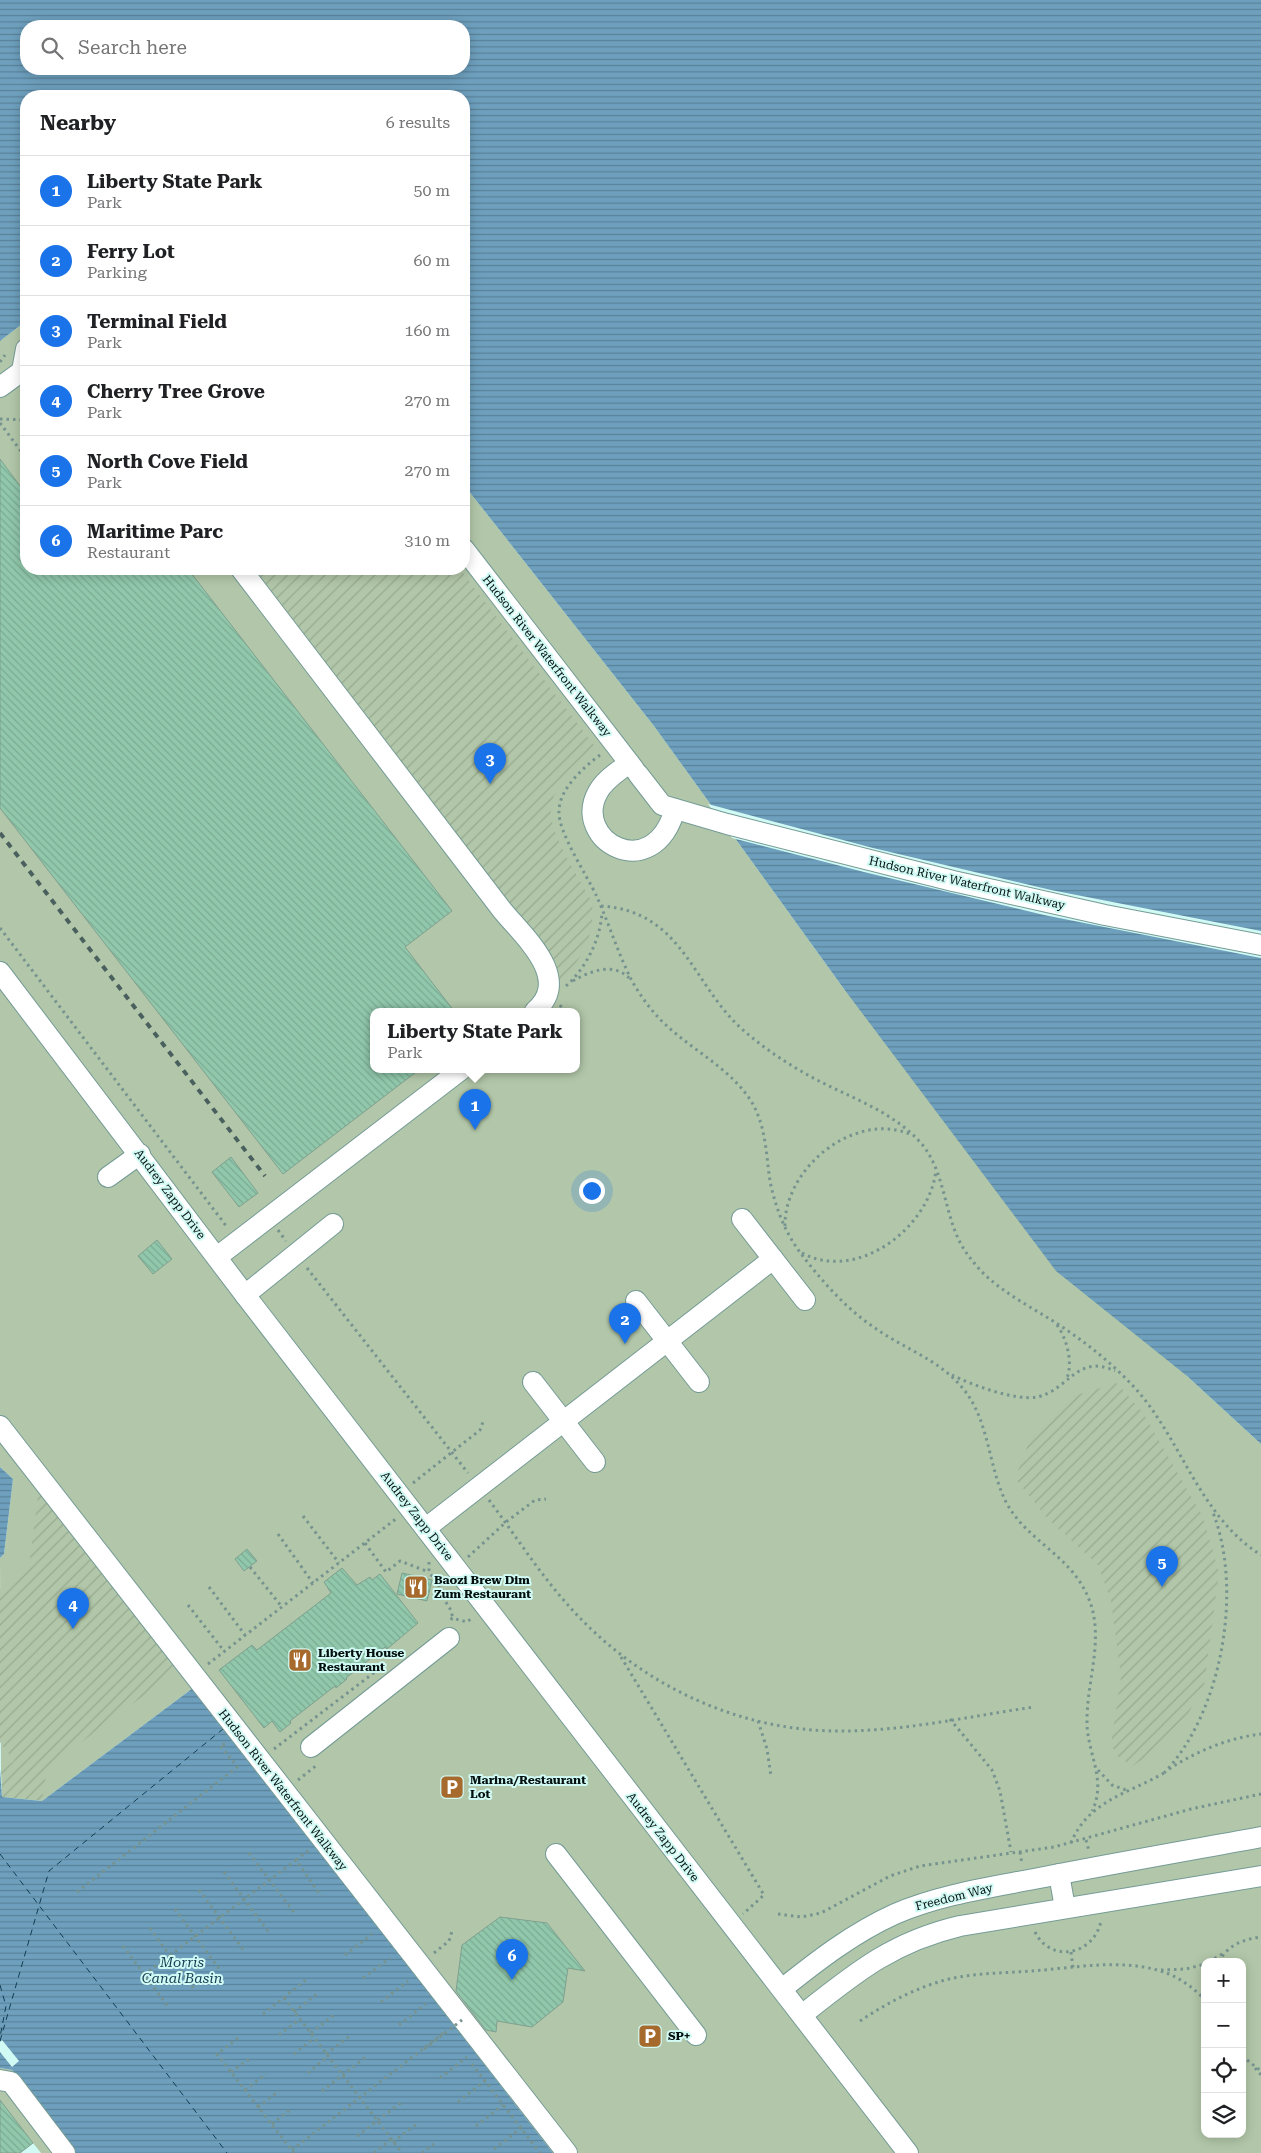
<!DOCTYPE html>
<html lang="en">
<head>
<meta charset="utf-8">
<style>
  :root { --surface:#fff; --page:#f6f6f6; --text:#202124; --muted:#757577; --line:#e0e0e0; --accent:#1a73e8 }
  body { margin:0; font-family:"Roboto Serif",serif; background:var(--page); color:var(--text) }
  .controls { position:absolute; right:15px; bottom:15px; display:grid; overflow:hidden; border-radius:10px; box-shadow:0 2px 12px #0003 }
  .controls button { width:45px; height:45px; display:grid; place-items:center; padding:0; border:0; border-bottom:1px solid var(--line); background:var(--surface); color:var(--text); font:25px sans-serif }
  .you { position:absolute; left:591px; top:1190px; width:18px; height:18px; margin:-12px; border:4px solid #fff; border-radius:50%; background:#1a73e8; box-shadow:0 0 0 8px #1a73e833 }
  .badge { display:grid; place-items:center; width:32px; height:32px; border-radius:50%; background:var(--accent); color:#fff; font-size:16px; font-weight:700 }
  .pin { position:absolute; translate:-50% -41px; filter:drop-shadow(0 1px 2px #0008) }
  .pin::after { content:''; position:absolute; top:26px; width:18px; height:15px; background:inherit; clip-path:polygon(0 0,100% 0,50% 100%) }
  .popup { position:absolute; left:370px; top:1008px; width:210px; height:65px; box-sizing:border-box; display:grid; place-content:center; border-radius:10px; background:var(--surface); filter:drop-shadow(0 1px 4px #0005); font-size:16px; white-space:nowrap; color:var(--muted) }
  .popup b { font-size:19px; color:var(--text) }
  .popup::after { content:''; position:absolute; left:50%; top:100%; margin-left:-10px; border:10px solid transparent; border-top-color:var(--surface) }
  .list { margin:0; padding:0; list-style:none }
  h2 { display:flex; justify-content:space-between; align-items:center; height:65px; margin:0; padding:0 20px; font-size:21px }
  h2 small { font-size:16px; font-weight:400; color:var(--muted) }
  .list li { display:grid; grid-template-columns:32px 1fr auto; gap:15px; align-items:center; box-sizing:border-box; height:70px; padding:0 20px; border-top:1px solid var(--line) }
  .list b { display:block; font-size:19px; white-space:nowrap }
  .list p { margin:0; font-size:16px; white-space:nowrap; color:var(--muted) }
  .list em { font-size:16px; font-style:normal; color:var(--muted) }
  .icon { flex:none; width:28px; height:28px; fill:none; stroke:currentColor; stroke-width:2; stroke-linecap:round; stroke-linejoin:round }
  .map { position:relative; flex:none; width:1261px; height:2153px; overflow:hidden }
  .search { position:absolute; background:var(--surface); box-shadow:0 2px 12px #0003; left:20px; top:20px; width:450px; height:55px; display:flex; align-items:center; gap:12px; box-sizing:border-box; padding:0 18px; border-radius:20px; color:var(--muted); font-size:19px }
  .panel { position:absolute; background:var(--surface); box-shadow:0 2px 12px #0003; left:20px; top:90px; width:450px; height:485px; border-radius:20px }
  .map>svg:first-child { display:block }
</style>
</head>
<body>
<div class="map">
<svg width="1261" height="2153" viewBox="0 0 1261 2153">
  <defs>
    <pattern id="garden-furrows" width="10" height="10" patternUnits="userSpaceOnUse" patternTransform="scale(1.25)"><rect width="10" height="10" fill="#b2c7a9"/><path d="M-1 1l2-2M0 10L10 0M9 11l2-2" fill="none" stroke="#97aa90"/></pattern>
    <pattern id="water-rules" width="6" height="5" patternUnits="userSpaceOnUse" patternTransform="scale(1.25)"><rect width="6" height="5" fill="#6ea0be"/><path d="M0 2.5h6" fill="none" stroke="#588199"/></pattern>
    <pattern id="building-back-hatch" width="6" height="6" patternUnits="userSpaceOnUse" patternTransform="scale(1.25)"><rect width="6" height="6" fill="#91c8ac"/><path d="M-1 5l2 2M0 0l6 6M5-1l2 2" fill="none" stroke="#7bab93"/></pattern>
  </defs>
  <rect width="100%" height="100%" fill="#d1faf5"/>
  <!-- green -->
  <g fill="#b2c7a9" fill-rule="evenodd">
    <path d="M 26,321 L 26,569 L 464,569 L 464,485 L 654,726 L 844,989 L 1187,1376 L 1261,1444 L 1261,2153 L 553,2153 L 193,1688 L 42,1801 L 1,1770 L 0,1558 L 4,1554 L 13,1479 L 0,1467 L 0,341 ZM 374,1011 L 576,1011 L 576,1069 L 374,1069 ZM 1205,1962 L 1242,1962 L 1242,2134 L 1205,2134 Z"/>
    <path d="M 0,2068 L 12,2070 L 75,2153 L 41,2153 L 0,2102 Z"/>
  </g>
  <!-- garden -->
  <g fill="url(#garden-furrows)">
    <path d="M 251,569 L 460,569 L 596,748 C 581,761 559,781 552,801 C 543,826 580,879 592,902 C 596,935 581,963 557,984 Z"/>
    <path d="M 1117,1383 L 1143,1413 L 1203,1517 L 1219,1573 L 1204,1686 L 1180,1728 L 1156,1750 L 1133,1766 L 1117,1756 L 1111,1744 L 1121,1677 L 1111,1601 L 1098,1565 L 1047,1518 L 1015,1478 L 1029,1442 L 1073,1396 Z"/>
    <path d="M 39,1489 L 178,1670 L 47,1768 L 42,1801 L 2,1797 L 1,1770 L 14,1761 L 0,1742 L 0,1589 L 29,1566 Z"/>
  </g>
  <!-- water -->
  <g fill="url(#water-rules)" fill-rule="evenodd">
    <path d="M 0,0 L 1261,0 L 1261,1444 L 1187,1376 L 1056,1271 L 844,989 L 654,726 L 464,485 L 464,96 L 26,96 L 26,321 L 0,341 ZM 26,26 L 464,26 L 464,69 L 26,69 Z"/>
    <path d="M 0,1467 L 13,1479 L 4,1554 L 0,1558 Z"/>
    <path d="M 193,1688 L 553,2153 L 75,2153 L 12,2070 L 0,2068 L 0,1769 L 2,1797 L 42,1801 Z"/>
  </g>
  <!-- pier -->
  <g fill="#d1faf5">
    <path d="M 708,804 L 873,848 L 1051,890 L 1261,931 L 1261,958 L 1044,915 L 864,872 L 732,838 Z"/>
    <path d="M 2,2040 L 19,2061 L 12,2067 L 0,2052 L 0,2042 Z"/>
  </g>
  <g fill="none" stroke-linecap="round" stroke-linejoin="round">
    <!-- ferry -->
    <g stroke="#143d53" stroke-width="1" stroke-dasharray="6 5" stroke-linecap="butt">
      <path d="M 0,1854 L 227,2153"/>
      <path d="M 0,1985 L 6,2006 L 0,2037"/>
      <path d="M 0,2041 L 49,1871 L 223,1729"/>
    </g>
  </g>
  <!-- building -->
  <g fill="url(#building-back-hatch)" stroke="#80a08f">
    <path d="M 0,459 L 26,494 L 26,569 L 188,569 L 452,911 L 405,947 L 454,1011 L 374,1011 L 374,1069 L 420,1069 L 283,1174 L 0,808 Z"/>
    <path d="M 231,1157 L 258,1193 L 239,1207 L 212,1172 Z"/>
    <path d="M 157,1240 L 172,1259 L 153,1274 L 138,1256 Z"/>
    <path d="M 247,1549 L 257,1561 L 244,1571 L 235,1559 Z"/>
    <path d="M 342,1568 L 357,1585 L 370,1577 L 372,1580 L 380,1574 L 418,1623 L 387,1649 L 385,1647 L 346,1678 L 347,1679 L 336,1688 L 335,1686 L 290,1721 L 291,1723 L 280,1732 L 272,1721 L 264,1728 L 219,1670 L 252,1645 L 257,1650 L 331,1593 L 324,1582 Z"/>
    <path d="M 402,1573 L 432,1580 L 427,1601 L 397,1594 Z"/>
    <path d="M 500,1917 L 547,1923 L 585,1971 L 568,1968 L 563,2002 L 532,2027 L 497,2021 L 496,2032 L 486,2030 L 456,1991 L 462,1945 Z"/>
    <path d="M 0,2100 L 33,2143 L 20,2153 L 0,2153 Z"/>
  </g>
  <g fill="none" stroke-linecap="round" stroke-linejoin="round">
    <!-- minor casing -->
    <g stroke="#759b96" stroke-width="22">
      <g id="minor">
        <path d="M 0,387 L 22,371 L 26,349"/>
        <path d="M 464,549 L 634,769"/>
        <path d="M 241,569 L 502,910 C 523,936 573,978 535,1011"/>
        <path d="M 629,763 C 618,772 605,779 598,792 C 571,840 653,887 675,809"/>
        <path d="M 638,774 L 662,805 L 727,824 L 953,881 L 1105,915 L 1261,945"/>
        <path d="M 0,972 L 245,1295 L 908,2153"/>
        <path d="M 108,1177 L 140,1154"/>
        <path d="M 742,1219 L 805,1300"/>
        <path d="M 217,1257 L 462,1069"/>
        <path d="M 245,1295 L 333,1224"/>
        <path d="M 636,1301 L 699,1382"/>
        <path d="M 533,1382 L 595,1462"/>
        <path d="M 0,1426 L 567,2153"/>
        <path d="M 426,1528 L 773,1259"/>
        <path d="M 311,1747 L 449,1638"/>
        <path d="M 556,1854 L 696,2035"/>
        <path d="M 1059,1874 L 1065,1908"/>
        <path d="M 782,1989 C 817,1961 853,1933 895,1914 C 939,1895 987,1888 1034,1879 C 1110,1864 1185,1851 1261,1837"/>
        <path d="M 802,2015 C 855,1973 892,1942 960,1926 L 1261,1876"/>
        <path d="M 0,2080 L 11,2082 L 65,2153"/>
      </g>
    </g>
    <!-- path -->
    <g stroke="#76938f" stroke-width="3" stroke-dasharray="2.5 4" stroke-linecap="butt">
      <path d="M 0,362 L 5,355"/>
      <path d="M 0,419 L 26,420"/>
      <path d="M 0,423 L 26,458"/>
      <path d="M 600,755 C 584,767 560,788 559,810 C 557,831 587,875 597,897 C 609,924 618,953 631,979 C 638,992 647,1005 657,1016 C 685,1047 728,1065 751,1101 C 766,1125 766,1154 770,1181 C 775,1206 784,1230 799,1251 C 820,1279 846,1309 875,1328 C 903,1348 937,1359 960,1385 C 990,1418 987,1464 1006,1502 C 1024,1537 1064,1553 1083,1587 C 1109,1631 1086,1677 1087,1724 C 1088,1755 1107,1781 1092,1811"/>
      <path d="M 601,906 C 683,911 692,985 743,1030 C 766,1050 792,1067 819,1081 C 854,1099 893,1112 921,1143 C 943,1169 944,1206 957,1236 C 963,1250 972,1261 982,1272 C 1002,1292 1029,1306 1053,1321 C 1083,1340 1111,1362 1135,1388 C 1182,1440 1199,1516 1261,1555"/>
      <path d="M 0,928 L 227,1227"/>
      <path d="M 573,981 C 590,971 613,962 629,978"/>
      <path d="M 566,986 C 586,968 600,940 602,913"/>
      <path d="M 560,1005 L 564,1011"/>
      <path d="M 576,1035 L 578,1039"/>
      <path d="M 785,1226 C 784,1169 853,1111 910,1134"/>
      <path d="M 278,1230 L 286,1241"/>
      <path d="M 802,1253 C 858,1283 930,1227 936,1170"/>
      <path d="M 307,1268 L 468,1473"/>
      <path d="M 1057,1325 C 1067,1339 1073,1362 1067,1378"/>
      <path d="M 952,1375 C 972,1385 1015,1401 1037,1397 C 1069,1390 1077,1353 1115,1371"/>
      <path d="M 413,1483 L 480,1430 L 484,1419"/>
      <path d="M 489,1500 C 518,1539 545,1582 579,1617 C 647,1688 743,1732 842,1731 C 906,1731 971,1716 1034,1707"/>
      <path d="M 303,1516 L 339,1563"/>
      <path d="M 278,1534 L 313,1583"/>
      <path d="M 365,1543 L 386,1572 L 400,1561 L 429,1572"/>
      <path d="M 468,1557 L 506,1522 L 535,1500 L 546,1499"/>
      <path d="M 429,1562 L 429,1572 L 439,1585 L 439,1591 L 452,1612 L 452,1618"/>
      <path d="M 250,1567 L 282,1607"/>
      <path d="M 209,1587 L 245,1635"/>
      <path d="M 188,1605 L 224,1651"/>
      <path d="M 451,1620 L 452,1618 L 467,1622 L 472,1618"/>
      <path d="M 621,1657 L 764,1895 L 743,1914"/>
      <path d="M 208,1664 L 397,1518"/>
      <path d="M 950,1719 L 992,1770 L 1000,1791 L 1011,1852"/>
      <path d="M 758,1721 L 767,1749 L 771,1776"/>
      <path d="M 225,1744 L 220,1745 L 230,1758"/>
      <path d="M 274,1749 L 384,1665"/>
      <path d="M 1169,1769 C 1197,1751 1228,1738 1261,1734"/>
      <path d="M 1098,1770 L 1112,1785 L 1129,1791"/>
      <path d="M 1164,1773 C 1222,1713 1244,1588 1212,1510"/>
      <path d="M 298,1780 L 317,1765"/>
      <path d="M 1086,1840 L 1089,1851"/>
      <path d="M 1071,1843 C 1088,1801 1127,1794 1164,1773"/>
      <path d="M 1020,1852 L 1022,1864"/>
      <path d="M 249,1853 L 296,1915"/>
      <path d="M 296,1860 L 309,1850"/>
      <path d="M 224,1872 L 270,1934"/>
      <path d="M 199,1890 L 245,1952"/>
      <path d="M 77,1892 L 237,1767 L 229,1756"/>
      <path d="M 175,1909 L 220,1970"/>
      <path d="M 778,1914 L 801,1917 L 821,1913 L 890,1876 L 920,1866 L 1054,1847 L 1191,1809 L 1261,1794"/>
      <path d="M 150,1928 L 195,1990"/>
      <path d="M 1035,1932 C 1051,1964 1094,1955 1101,1921"/>
      <path d="M 123,1946 L 169,2008"/>
      <path d="M 1071,1952 L 1073,1968"/>
      <path d="M 434,1953 L 449,1941 L 452,1931"/>
      <path d="M 345,1955 L 372,1934"/>
      <path d="M 1209,1962 L 1222,1954"/>
      <path d="M 1219,1962 C 1227,1945 1244,1939 1261,1937"/>
      <path d="M 1161,1970 L 1186,1969 L 1205,1964"/>
      <path d="M 144,1975 L 296,1860 L 321,1896"/>
      <path d="M 363,1978 L 390,1958"/>
      <path d="M 284,1998 L 402,2153"/>
      <path d="M 381,2002 L 408,1981"/>
      <path d="M 294,2012 L 318,1993"/>
      <path d="M 263,2014 L 307,1979"/>
      <path d="M 860,2021 C 887,2003 917,1987 949,1979 C 976,1973 1004,1973 1032,1971 C 1072,1968 1118,1959 1157,1970 C 1176,1975 1192,1986 1205,2000"/>
      <path d="M 399,2025 L 426,2004"/>
      <path d="M 311,2033 L 335,2014"/>
      <path d="M 279,2035 L 300,2019"/>
      <path d="M 238,2038 L 217,2054 L 294,2153"/>
      <path d="M 294,2054 L 314,2038"/>
      <path d="M 326,2054 L 351,2035"/>
      <path d="M 1242,2056 L 1261,2071"/>
      <path d="M 472,2064 L 540,2153"/>
      <path d="M 1255,2068 L 1261,2075"/>
      <path d="M 231,2072 L 252,2057"/>
      <path d="M 308,2073 L 328,2056"/>
      <path d="M 440,2078 L 467,2057"/>
      <path d="M 245,2090 L 266,2074"/>
      <path d="M 322,2091 L 367,2056"/>
      <path d="M 458,2102 L 485,2081"/>
      <path d="M 258,2107 L 279,2091"/>
      <path d="M 272,2124 L 292,2108"/>
      <path d="M 476,2126 L 503,2105"/>
      <path d="M 357,2136 L 402,2102"/>
      <path d="M 393,2142 L 418,2123"/>
      <path d="M 494,2149 L 521,2128"/>
      <path d="M 292,2150 L 446,2031"/>
      <path d="M 374,2153 L 391,2139"/>
      <path d="M 422,2153 L 434,2144"/>
    </g>
    <!-- minor -->
    <use href="#minor" stroke="#fff" stroke-width="20"/>
    <!-- rail -->
    <path stroke="#4a605e" stroke-width="4" stroke-dasharray="6 6" stroke-linecap="butt" d="M 0,833 L 265,1176"/>
    <!-- path-bridge -->
    <path stroke="#76938f" stroke-width="3" stroke-dasharray="2.5 4" stroke-linecap="butt" d="M 424,2049 L 462,2020"/>
  </g>
  <!-- icons -->
  <defs>
    <g id="restaurant-square" transform="scale(1.25)"><rect x="-9" y="-9" width="18" height="18" rx="4" fill="#a76a2d" stroke="#d1faf5"/><path d="M-5-6h1v4h1v-4h1v4h1v-4h1v5L-1.5 .5V6h-2V.5L-5-1ZM5-6V6H3V1.5H1.5Q1.5-4 5-6Z" fill="#fff"/></g>
    <g id="parking-square" transform="scale(1.25)"><rect x="-9" y="-9" width="18" height="18" rx="4" fill="#a76a2d" stroke="#d1faf5"/><path d="M-3.5-5.5H1a3.5 3.5 0 0 1 0 7H-1V5.5H-3.5ZM-1-3.4V-.6H.8a1.4 1.4 0 0 0 0-2.8Z" fill="#fff"/></g>
  </defs>
  <g fill-rule="evenodd">
    <use href="#restaurant-square" x="416" y="1587"/>
    <use href="#restaurant-square" x="300" y="1660"/>
    <use href="#parking-square" x="452" y="1787"/>
    <use href="#parking-square" x="650" y="2036"/>
  </g>
  <g text-anchor="middle" stroke-width="4" stroke-linejoin="round" paint-order="stroke">
    <!-- street labels -->
    <g font-size="12" fill="#03100f" stroke="#d1faf5">
      <text transform="translate(547 656) rotate(52)" y="4">Hudson River Waterfront Walkway</text>
      <text transform="translate(967 883) rotate(13)" y="4">Hudson River Waterfront Walkway</text>
      <text transform="translate(170 1194) rotate(53)" y="4">Audrey Zapp Drive</text>
      <text transform="translate(417 1516) rotate(52)" y="4">Audrey Zapp Drive</text>
      <text transform="translate(283 1790) rotate(52)" y="4">Hudson River Waterfront Walkway</text>
      <text transform="translate(663 1837) rotate(52)" y="4">Audrey Zapp Drive</text>
      <text transform="translate(954 1897) rotate(-14)" y="4">Freedom Way</text>
    </g>
    <!-- poi labels -->
    <g font-size="12" font-weight="bold" fill="#03100f" stroke="#d1faf5" text-anchor="start">
      <text x="434" y="1584">Baozi Brew Dim<tspan x="434" dy="14">Zum Restaurant</tspan></text>
      <text x="318" y="1657">Liberty House<tspan x="318" dy="14">Restaurant</tspan></text>
      <text x="470" y="1784">Marina/Restaurant<tspan x="470" dy="14">Lot</tspan></text>
      <text x="668" y="2040">SP+</text>
    </g>
    <!-- water labels -->
    <g font-size="14" font-style="italic" fill="#143d53" stroke="#d1faf5">
      <text x="182" y="1967">Morris<tspan x="182" dy="16">Canal Basin</tspan></text>
    </g>
  </g>
</svg>
<div class="controls">
<button>+</button>
<button>−</button>
<button><svg class="icon" aria-label="locate" viewBox="0 0 24 24"><circle cx="12" cy="12" r="6"/><path d="M12 2v4M12 18v4M2 12h4M18 12h4"/></svg></button>
<button><svg class="icon" aria-label="layers" viewBox="0 0 24 24"><path d="M12 4l9 5-9 5-9-5zM3 14l9 5 9-5"/></svg></button>
</div>
<div class="you"></div>
<div class="pin badge" style="left:475px;top:1130px">1</div>
<div class="popup"><b>Liberty State Park</b>Park</div>
<div class="pin badge" style="left:625px;top:1344px">2</div>
<div class="pin badge" style="left:490px;top:784px">3</div>
<div class="pin badge" style="left:73px;top:1629px">4</div>
<div class="pin badge" style="left:1162px;top:1587px">5</div>
<div class="pin badge" style="left:512px;top:1980px">6</div>
<div class="search"><svg class="icon" aria-label="search" viewBox="0 0 24 24"><circle cx="10" cy="10" r="6"/><path d="M15 15l6 6"/></svg>Search here</div>
<section class="panel">
<h2>Nearby<small>6 results</small></h2>
<ul class="list">
<li><span class="badge">1</span><div><b>Liberty State Park</b><p>Park</p></div><em>50 m</em></li>
<li><span class="badge">2</span><div><b>Ferry Lot</b><p>Parking</p></div><em>60 m</em></li>
<li><span class="badge">3</span><div><b>Terminal Field</b><p>Park</p></div><em>160 m</em></li>
<li><span class="badge">4</span><div><b>Cherry Tree Grove</b><p>Park</p></div><em>270 m</em></li>
<li><span class="badge">5</span><div><b>North Cove Field</b><p>Park</p></div><em>270 m</em></li>
<li><span class="badge">6</span><div><b>Maritime Parc</b><p>Restaurant</p></div><em>310 m</em></li>
</ul>
</section>
</div>
</body>
</html>
